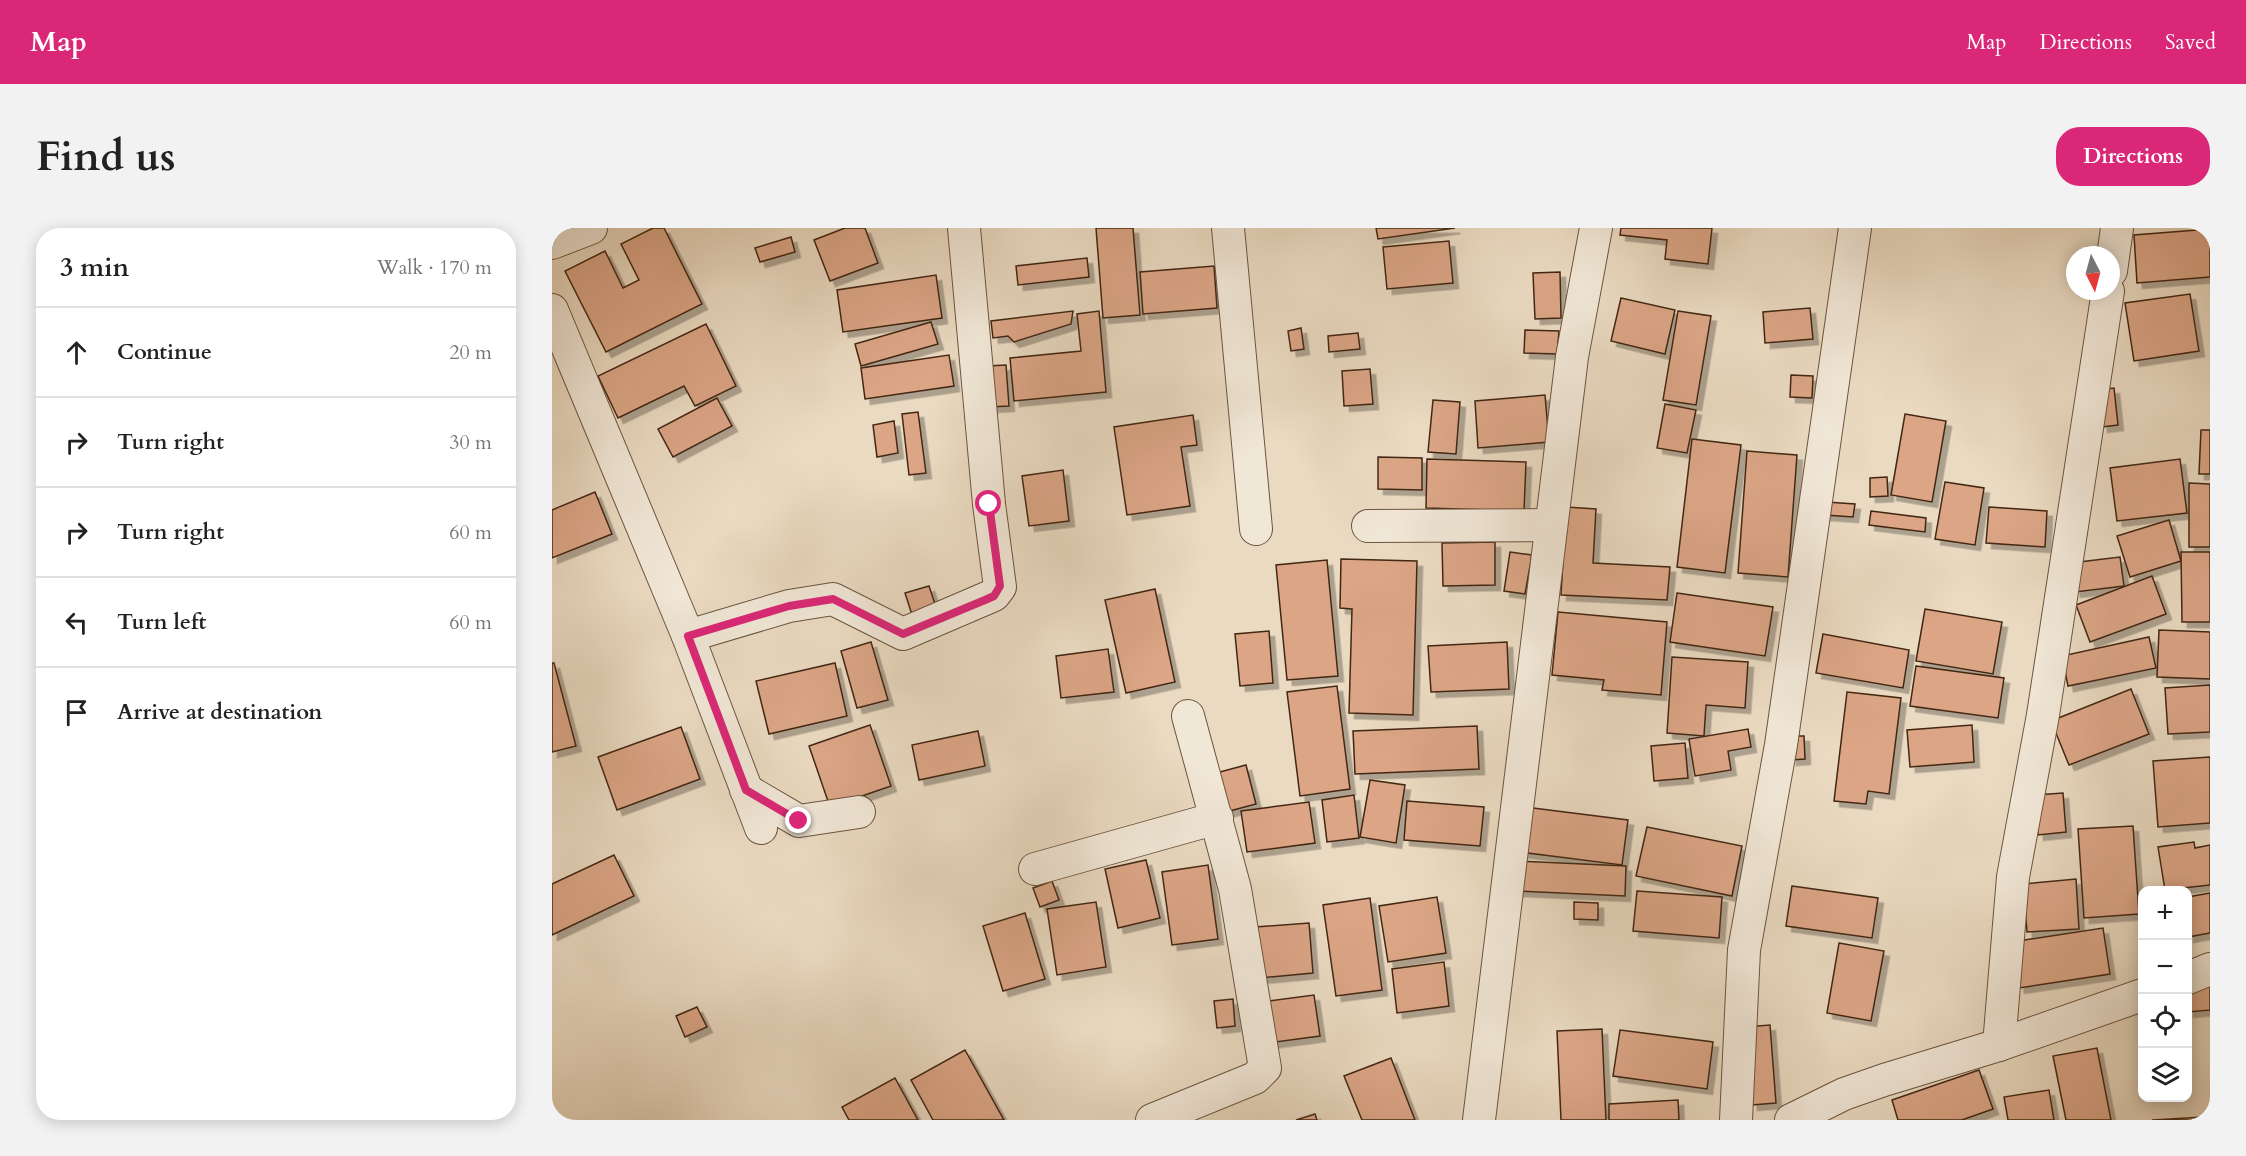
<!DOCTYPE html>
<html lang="en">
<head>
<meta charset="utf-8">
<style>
  :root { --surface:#fff; --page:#f2f2f2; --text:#222; --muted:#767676; --line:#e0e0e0; --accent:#db2777 }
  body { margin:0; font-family:Cardo,serif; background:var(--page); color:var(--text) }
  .controls { position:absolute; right:18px; bottom:18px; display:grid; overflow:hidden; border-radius:12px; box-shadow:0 3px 15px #0003 }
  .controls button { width:54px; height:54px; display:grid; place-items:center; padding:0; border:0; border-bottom:2px solid var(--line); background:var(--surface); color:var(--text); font:30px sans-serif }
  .compass { position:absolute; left:1514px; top:18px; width:54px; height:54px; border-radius:50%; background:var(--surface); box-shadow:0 3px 15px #0003; rotate:174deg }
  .stop { position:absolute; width:18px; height:18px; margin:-14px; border:4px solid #db2777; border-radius:50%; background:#fff }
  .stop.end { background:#db2777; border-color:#fff; box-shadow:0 2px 6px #0008 }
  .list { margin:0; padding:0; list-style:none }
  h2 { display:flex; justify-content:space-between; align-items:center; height:78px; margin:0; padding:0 24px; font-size:26px }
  h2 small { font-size:20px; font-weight:400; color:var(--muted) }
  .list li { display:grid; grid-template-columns:39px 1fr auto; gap:18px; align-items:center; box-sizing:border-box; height:90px; padding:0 24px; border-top:2px solid var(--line) }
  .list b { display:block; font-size:22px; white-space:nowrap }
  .list em { font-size:20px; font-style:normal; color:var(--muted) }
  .icon { flex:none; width:33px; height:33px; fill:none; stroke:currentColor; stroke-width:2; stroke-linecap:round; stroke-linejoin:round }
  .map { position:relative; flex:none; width:1658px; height:892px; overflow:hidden; border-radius:24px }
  header { display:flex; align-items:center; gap:36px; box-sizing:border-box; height:84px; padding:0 30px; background:var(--accent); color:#fff }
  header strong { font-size:28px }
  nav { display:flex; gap:33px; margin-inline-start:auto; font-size:21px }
  .intro { display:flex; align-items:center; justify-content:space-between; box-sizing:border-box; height:144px; padding:0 36px }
  h1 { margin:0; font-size:42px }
  .button { padding:15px 27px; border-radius:24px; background:var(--accent); color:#fff; font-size:21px; font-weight:700 }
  main { display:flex; gap:36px; padding:0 36px }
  aside { flex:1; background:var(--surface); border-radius:24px; box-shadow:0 3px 15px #0003 }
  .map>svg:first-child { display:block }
</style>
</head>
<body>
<header>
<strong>Map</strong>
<nav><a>Map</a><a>Directions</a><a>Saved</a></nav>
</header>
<div class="intro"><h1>Find us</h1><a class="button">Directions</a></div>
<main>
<aside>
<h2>3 min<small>Walk · 170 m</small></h2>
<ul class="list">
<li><svg class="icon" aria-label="ahead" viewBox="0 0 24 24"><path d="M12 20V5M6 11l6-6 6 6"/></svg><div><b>Continue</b></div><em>20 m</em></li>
<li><svg class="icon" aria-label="right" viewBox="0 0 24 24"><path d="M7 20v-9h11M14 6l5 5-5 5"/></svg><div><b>Turn right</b></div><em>30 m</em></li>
<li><svg class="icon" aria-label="right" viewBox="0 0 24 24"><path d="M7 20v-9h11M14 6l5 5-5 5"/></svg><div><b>Turn right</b></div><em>60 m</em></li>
<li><svg class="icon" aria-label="left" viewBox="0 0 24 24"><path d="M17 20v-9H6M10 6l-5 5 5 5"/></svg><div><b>Turn left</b></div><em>60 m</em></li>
<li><svg class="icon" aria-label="arrive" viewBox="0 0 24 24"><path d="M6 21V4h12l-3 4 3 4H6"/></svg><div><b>Arrive at destination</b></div></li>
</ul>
</aside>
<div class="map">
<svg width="1658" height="892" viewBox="0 0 1658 892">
  <defs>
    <filter id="shadow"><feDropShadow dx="5.5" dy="5.5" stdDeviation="0" flood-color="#0004"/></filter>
  </defs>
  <rect width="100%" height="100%" fill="#eadac1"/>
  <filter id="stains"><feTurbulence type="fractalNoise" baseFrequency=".00333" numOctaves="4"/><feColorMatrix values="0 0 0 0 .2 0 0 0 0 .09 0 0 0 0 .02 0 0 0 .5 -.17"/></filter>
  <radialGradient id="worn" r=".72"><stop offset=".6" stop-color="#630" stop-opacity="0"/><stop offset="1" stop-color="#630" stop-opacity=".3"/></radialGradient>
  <!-- building -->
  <g fill="#dba586" stroke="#422712" stroke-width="1.5" filter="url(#shadow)">
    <path d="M 101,0 L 112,0 L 150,76 L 54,124 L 13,43 L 53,23 L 71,60 L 87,52 L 69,16 Z"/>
    <path d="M 293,0 L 313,0 L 326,35 L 278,53 L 262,12 Z"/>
    <path d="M 544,0 L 581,0 L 588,87 L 551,90 Z"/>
    <path d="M 824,0 L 903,0 L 826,11 Z"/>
    <path d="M 1069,0 L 1160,0 L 1156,36 L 1113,31 L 1115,12 L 1068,7 Z"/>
    <path d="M 1658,1 L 1658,49 L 1585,55 L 1582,7 Z"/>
    <path d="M 239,9 L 243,24 L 208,34 L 203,20 Z"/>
    <path d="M 897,13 L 901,55 L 835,61 L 831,19 Z"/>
    <path d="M 535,30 L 537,49 L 466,57 L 464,38 Z"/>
    <path d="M 662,38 L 665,80 L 591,86 L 588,44 Z"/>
    <path d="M 1008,44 L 1009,90 L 983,91 L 981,45 Z"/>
    <path d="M 384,47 L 390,90 L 291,104 L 285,62 Z"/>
    <path d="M 1638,66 L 1647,123 L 1582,133 L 1573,75 Z"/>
    <path d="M 1069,70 L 1123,82 L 1113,126 L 1059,113 Z"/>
    <path d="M 1258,80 L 1261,111 L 1213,115 L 1211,84 Z"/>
    <path d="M 521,83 L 519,96 L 462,114 L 456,108 L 441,110 L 439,93 Z"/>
    <path d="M 547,83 L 554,164 L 462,173 L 458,130 L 529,123 L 525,86 Z"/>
    <path d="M 1126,83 L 1159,88 L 1144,177 L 1111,172 Z"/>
    <path d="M 379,94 L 386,116 L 309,138 L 303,116 Z"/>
    <path d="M 154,96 L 184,158 L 143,178 L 132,158 L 66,190 L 46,148 Z"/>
    <path d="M 749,100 L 752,121 L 739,123 L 736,103 Z"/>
    <path d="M 973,102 L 1007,103 L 1005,126 L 972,125 Z"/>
    <path d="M 806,105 L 808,121 L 777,124 L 776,108 Z"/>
    <path d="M 397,127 L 402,158 L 313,171 L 309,140 Z"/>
    <path d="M 454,137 L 457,178 L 438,179 L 435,138 Z"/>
    <path d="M 818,141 L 821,176 L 792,178 L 790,143 Z"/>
    <path d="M 1239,147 L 1261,148 L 1260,170 L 1238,169 Z"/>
    <path d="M 1562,160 L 1566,197 L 1550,199 L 1546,162 Z"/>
    <path d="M 993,167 L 997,214 L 926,220 L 923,173 Z"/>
    <path d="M 165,170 L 180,198 L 121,229 L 106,201 Z"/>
    <path d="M 881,172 L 908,174 L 904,226 L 876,224 Z"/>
    <path d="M 1113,176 L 1144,182 L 1135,225 L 1105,220 Z"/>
    <path d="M 366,184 L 374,245 L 357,247 L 350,186 Z"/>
    <path d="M 1353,186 L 1394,193 L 1380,274 L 1339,267 Z"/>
    <path d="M 641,187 L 645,217 L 629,219 L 638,278 L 575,287 L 562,199 Z"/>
    <path d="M 342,193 L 346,225 L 325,229 L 321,197 Z"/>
    <path d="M 1649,202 L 1658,202 L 1658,246 L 1647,246 Z"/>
    <path d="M 1140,211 L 1189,217 L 1173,345 L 1125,339 Z"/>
    <path d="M 1195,223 L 1245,227 L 1236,349 L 1186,345 Z"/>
    <path d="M 826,229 L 870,230 L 870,262 L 826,261 Z"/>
    <path d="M 875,231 L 974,234 L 972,283 L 874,280 Z"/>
    <path d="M 1628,231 L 1635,285 L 1565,293 L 1558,240 Z"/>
    <path d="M 511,242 L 517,293 L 477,298 L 470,248 Z"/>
    <path d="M 1335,249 L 1336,268 L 1318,269 L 1318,250 Z"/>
    <path d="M 1393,254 L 1432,260 L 1423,317 L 1383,311 Z"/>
    <path d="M 1637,255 L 1658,256 L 1658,319 L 1637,319 Z"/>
    <path d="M 43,264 L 60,306 L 0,330 L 0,282 Z"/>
    <path d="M 1274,274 L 1303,276 L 1301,289 L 1273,287 Z"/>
    <path d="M 1014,279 L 1044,281 L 1041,335 L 1118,339 L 1115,372 L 1009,367 Z"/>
    <path d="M 1437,279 L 1495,283 L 1493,319 L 1434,315 Z"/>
    <path d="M 1319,283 L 1374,290 L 1373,304 L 1317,297 Z"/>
    <path d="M 1617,292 L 1629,333 L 1578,349 L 1565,308 Z"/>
    <path d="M 943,314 L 943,357 L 891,358 L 890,315 Z"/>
    <path d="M 958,324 L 980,327 L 973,366 L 952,363 Z"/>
    <path d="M 1629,324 L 1658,324 L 1658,394 L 1630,394 Z"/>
    <path d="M 1568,329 L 1572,358 L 1523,364 L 1519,335 Z"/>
    <path d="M 789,331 L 865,333 L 861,487 L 797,485 L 800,381 L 788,380 Z"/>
    <path d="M 775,332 L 786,448 L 735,452 L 724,337 Z"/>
    <path d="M 1600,348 L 1614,386 L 1538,414 L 1524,377 Z"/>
    <path d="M 377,358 L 386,385 L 362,393 L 353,365 Z"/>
    <path d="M 603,361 L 623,454 L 574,465 L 553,372 Z"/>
    <path d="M 1125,365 L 1221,379 L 1213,428 L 1118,414 Z"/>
    <path d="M 1373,381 L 1450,394 L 1441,446 L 1364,433 Z"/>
    <path d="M 1006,384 L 1115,394 L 1109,467 L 1050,462 L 1052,452 L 1000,447 Z"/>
    <path d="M 1607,402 L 1658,404 L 1658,451 L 1605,449 Z"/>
    <path d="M 717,403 L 721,455 L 688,458 L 683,406 Z"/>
    <path d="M 1271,406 L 1357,422 L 1351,460 L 1264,445 Z"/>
    <path d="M 1597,409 L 1604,440 L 1516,458 L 1510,428 Z"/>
    <path d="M 319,414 L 336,472 L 305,480 L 289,423 Z"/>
    <path d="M 955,414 L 957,461 L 879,464 L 876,418 Z"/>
    <path d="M 556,421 L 562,464 L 509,470 L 504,428 Z"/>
    <path d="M 1120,429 L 1196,434 L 1193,480 L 1154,477 L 1152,508 L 1115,505 Z"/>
    <path d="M 0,435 L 2,435 L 24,518 L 0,524 Z"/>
    <path d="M 283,435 L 295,488 L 217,506 L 204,453 Z"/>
    <path d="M 1364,438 L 1452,450 L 1446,490 L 1358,478 Z"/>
    <path d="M 1658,457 L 1658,504 L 1616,506 L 1613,460 Z"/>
    <path d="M 785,458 L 798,561 L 748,568 L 735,464 Z"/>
    <path d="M 1579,461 L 1597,506 L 1517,537 L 1499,493 Z"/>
    <path d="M 1295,464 L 1349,470 L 1337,566 L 1316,563 L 1314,576 L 1282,573 Z"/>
    <path d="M 318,497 L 339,558 L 278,579 L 257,518 Z"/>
    <path d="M 1420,497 L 1422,534 L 1358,539 L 1355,502 Z"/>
    <path d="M 925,498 L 927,541 L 803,546 L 801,503 Z"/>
    <path d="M 129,499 L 148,551 L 65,582 L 46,529 Z"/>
    <path d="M 1196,501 L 1199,519 L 1176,523 L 1179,542 L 1143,548 L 1137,511 Z"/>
    <path d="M 426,503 L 433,538 L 367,552 L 360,517 Z"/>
    <path d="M 1238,508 L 1252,508 L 1253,531 L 1239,532 Z"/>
    <path d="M 1133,515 L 1136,550 L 1102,553 L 1099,518 Z"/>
    <path d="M 1658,529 L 1658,595 L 1606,599 L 1601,533 Z"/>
    <path d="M 694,537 L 704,576 L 674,584 L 664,545 Z"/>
    <path d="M 818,552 L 853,557 L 844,615 L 808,609 Z"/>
    <path d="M 1511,565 L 1514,604 L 1486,607 L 1483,567 Z"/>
    <path d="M 802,567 L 807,610 L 775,614 L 770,572 Z"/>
    <path d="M 855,573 L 932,579 L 928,618 L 852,612 Z"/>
    <path d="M 757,574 L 763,615 L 695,624 L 689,583 Z"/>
    <path d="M 973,579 L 1076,592 L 1070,637 L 968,624 Z"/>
    <path d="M 1581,598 L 1587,686 L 1532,690 L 1526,601 Z"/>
    <path d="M 1095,599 L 1190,618 L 1180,668 L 1084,648 Z"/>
    <path d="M 1642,614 L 1643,620 L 1658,617 L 1658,657 L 1613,662 L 1606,619 Z"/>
    <path d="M 62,627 L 82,668 L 0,707 L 0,656 Z"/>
    <path d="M 594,632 L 608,690 L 566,700 L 553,641 Z"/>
    <path d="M 965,633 L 1074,638 L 1073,668 L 963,663 Z"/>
    <path d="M 656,637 L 666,711 L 620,717 L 610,644 Z"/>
    <path d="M 1524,651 L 1527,701 L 1475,704 L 1471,656 Z"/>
    <path d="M 500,653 L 507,672 L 488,679 L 481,660 Z"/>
    <path d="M 1240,658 L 1326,670 L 1320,710 L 1234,698 Z"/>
    <path d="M 1085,663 L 1170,669 L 1167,710 L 1081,703 Z"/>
    <path d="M 1658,665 L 1658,705 L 1636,709 L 1636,669 Z"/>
    <path d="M 885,669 L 894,725 L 836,734 L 827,678 Z"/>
    <path d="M 818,670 L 830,762 L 784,768 L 771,677 Z"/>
    <path d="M 544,674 L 554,739 L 505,747 L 495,681 Z"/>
    <path d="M 1022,674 L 1046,675 L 1046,692 L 1022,691 Z"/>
    <path d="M 473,685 L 493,751 L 451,763 L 431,698 Z"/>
    <path d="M 757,695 L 761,745 L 708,750 L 703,699 Z"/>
    <path d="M 1551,700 L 1558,746 L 1467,760 L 1460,714 Z"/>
    <path d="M 1287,715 L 1332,723 L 1319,793 L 1275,785 Z"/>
    <path d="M 892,734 L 897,778 L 845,785 L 840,741 Z"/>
    <path d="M 1658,755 L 1658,782 L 1636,784 L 1636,758 Z"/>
    <path d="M 762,767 L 768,808 L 716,815 L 710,774 Z"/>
    <path d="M 681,771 L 683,798 L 665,800 L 662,773 Z"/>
    <path d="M 145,779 L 155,799 L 133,809 L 124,788 Z"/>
    <path d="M 1218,797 L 1224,875 L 1200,877 L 1194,799 Z"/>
    <path d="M 1050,801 L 1054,892 L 1009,892 L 1005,803 Z"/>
    <path d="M 1068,802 L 1161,814 L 1155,861 L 1061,848 Z"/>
    <path d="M 1545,820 L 1559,892 L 1514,892 L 1501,828 Z"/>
    <path d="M 413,822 L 452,892 L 381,892 L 359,852 Z"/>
    <path d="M 839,830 L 863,892 L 810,892 L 792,848 Z"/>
    <path d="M 1427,842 L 1441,881 L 1410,892 L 1346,892 L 1340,872 Z"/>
    <path d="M 343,850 L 366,892 L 297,892 L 290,879 Z"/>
    <path d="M 1497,862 L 1502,892 L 1456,892 L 1452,869 Z"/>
    <path d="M 1126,872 L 1127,892 L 1057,892 L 1057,876 Z"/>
    <path d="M 763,886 L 765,892 L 744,892 Z"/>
    <path d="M 1651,889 L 1651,892 L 1600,892 Z"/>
  </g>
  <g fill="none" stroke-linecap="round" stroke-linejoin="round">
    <!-- street casing -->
    <g stroke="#6c543e" stroke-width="34">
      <g id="street">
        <path d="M 676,0 L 704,301"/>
        <path d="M 0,15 L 39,0"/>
        <path d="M 1559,43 L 1565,0"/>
        <path d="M 0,82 L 136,408 L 209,600"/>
        <path d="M 816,298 L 999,297"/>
        <path d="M 136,408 L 237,378 L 281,371 L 351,406 L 442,367 L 448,359 L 437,276 L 412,0"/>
        <path d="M 194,562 L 247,593 L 307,584"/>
        <path d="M 483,641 L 665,590"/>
        <path d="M 1636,750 L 1658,741"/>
        <path d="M 1447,817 L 1461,649 L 1491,487 L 1556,63"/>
        <path d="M 600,892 L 703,850 L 713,840 L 683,661 L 636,488"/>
        <path d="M 927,892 L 1020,129 L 1044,0"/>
        <path d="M 1184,892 L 1192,722 L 1229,517 L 1303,0"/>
        <path d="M 1239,892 L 1292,866 L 1332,852 L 1447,817 L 1590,767"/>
      </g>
    </g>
    <!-- street -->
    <use href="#street" stroke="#f1e7d7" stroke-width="32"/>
  </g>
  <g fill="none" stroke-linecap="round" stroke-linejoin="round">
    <!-- route -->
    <path stroke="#db2777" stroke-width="8" d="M 247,593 L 194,562 L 136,408 L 237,378 L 281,371 L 351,406 L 433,372 L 442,368 L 448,358 L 437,276"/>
  </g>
  <rect width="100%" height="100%" filter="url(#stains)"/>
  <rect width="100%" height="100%" fill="url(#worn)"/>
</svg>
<div class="controls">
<button>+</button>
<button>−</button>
<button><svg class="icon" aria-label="locate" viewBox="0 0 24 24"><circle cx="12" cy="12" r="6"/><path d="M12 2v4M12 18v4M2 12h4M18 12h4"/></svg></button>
<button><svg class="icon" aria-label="layers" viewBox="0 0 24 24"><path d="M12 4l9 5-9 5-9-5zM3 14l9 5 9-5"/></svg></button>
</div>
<svg class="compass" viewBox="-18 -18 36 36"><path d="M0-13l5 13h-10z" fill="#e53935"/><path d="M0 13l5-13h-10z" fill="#767676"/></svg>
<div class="stop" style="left:437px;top:276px"></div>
<div class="stop end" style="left:247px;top:593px"></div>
</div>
</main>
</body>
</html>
